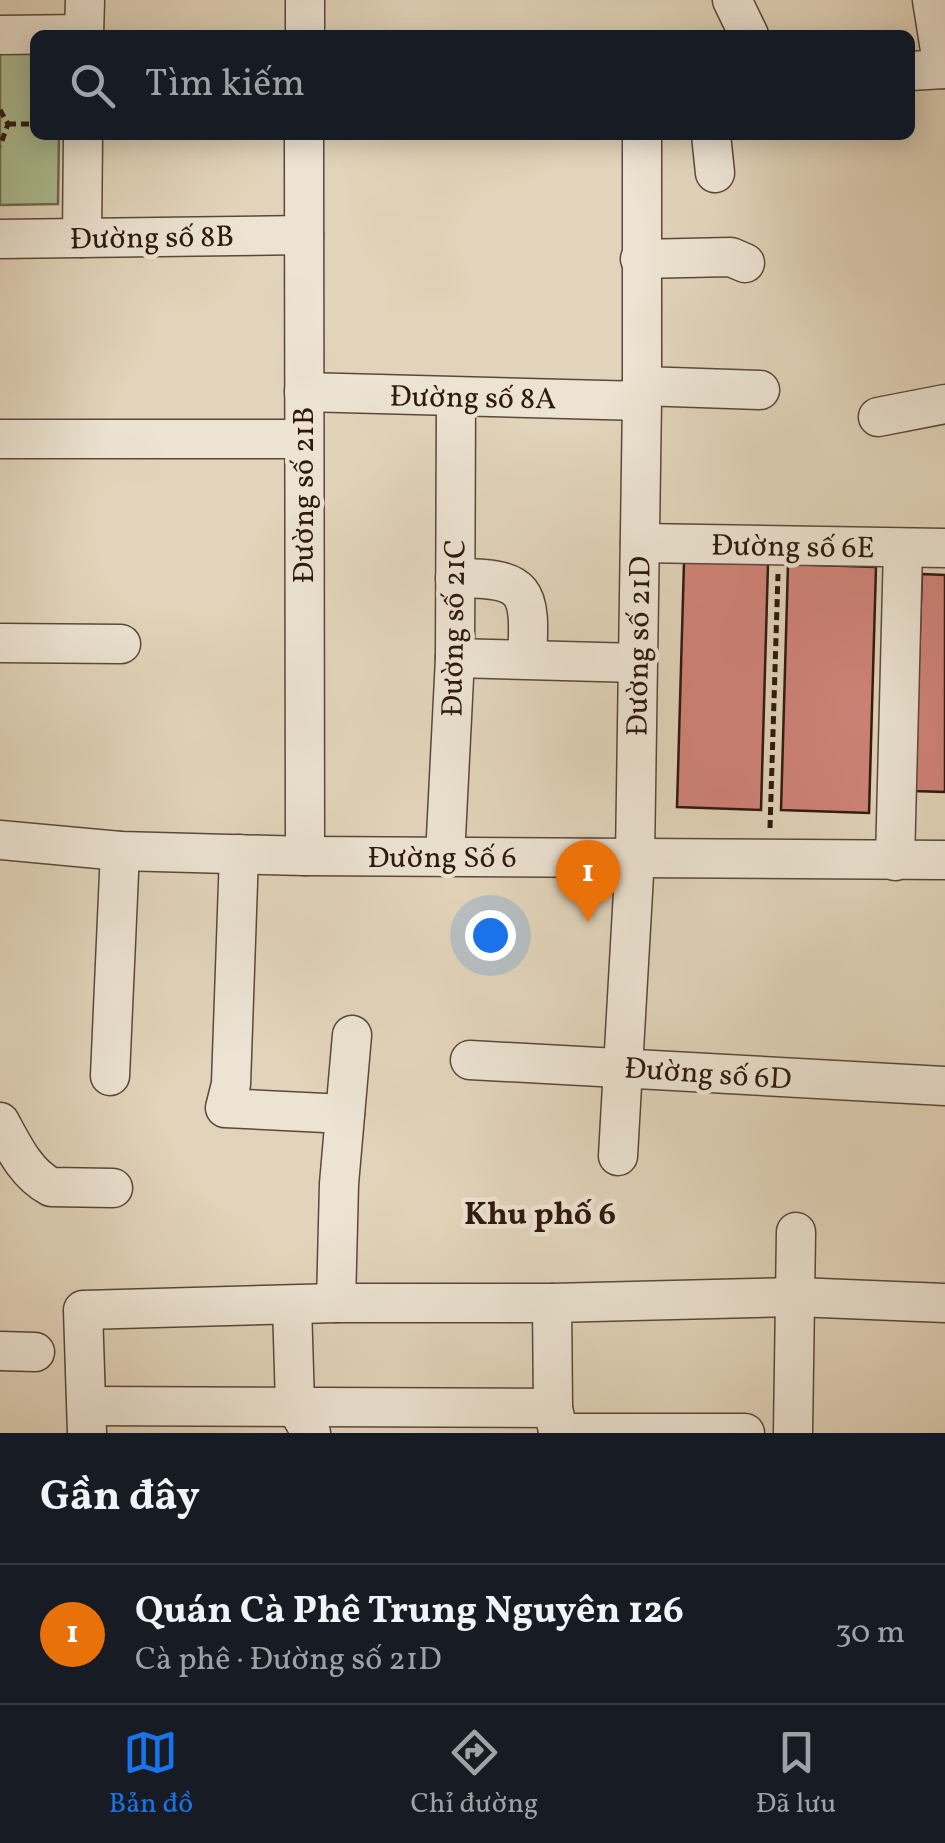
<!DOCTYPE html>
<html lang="vi">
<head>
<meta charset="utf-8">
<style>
  :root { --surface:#171b24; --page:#20242c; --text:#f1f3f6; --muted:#9ea1a6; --line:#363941; --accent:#1a73e8 }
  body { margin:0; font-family:Vollkorn,serif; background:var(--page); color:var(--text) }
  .you { position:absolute; left:490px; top:935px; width:35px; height:35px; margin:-25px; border:8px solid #fff; border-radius:50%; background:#1a73e8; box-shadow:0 0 0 15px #1a73e833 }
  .badge { display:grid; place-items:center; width:65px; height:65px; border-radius:50%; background:var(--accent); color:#fff; font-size:32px; font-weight:700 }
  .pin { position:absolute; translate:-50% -82px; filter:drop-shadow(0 2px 5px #0008) }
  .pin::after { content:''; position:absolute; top:52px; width:35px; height:30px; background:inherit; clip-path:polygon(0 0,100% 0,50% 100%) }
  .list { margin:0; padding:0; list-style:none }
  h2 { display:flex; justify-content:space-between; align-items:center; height:130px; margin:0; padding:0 40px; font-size:42px }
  h2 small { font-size:32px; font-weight:400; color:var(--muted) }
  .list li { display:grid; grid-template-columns:65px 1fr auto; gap:30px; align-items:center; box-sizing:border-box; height:140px; padding:0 40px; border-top:2px solid var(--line) }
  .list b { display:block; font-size:38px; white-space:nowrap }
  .list p { margin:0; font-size:32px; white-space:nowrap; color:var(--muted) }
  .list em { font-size:32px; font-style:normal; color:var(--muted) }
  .icon { flex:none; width:55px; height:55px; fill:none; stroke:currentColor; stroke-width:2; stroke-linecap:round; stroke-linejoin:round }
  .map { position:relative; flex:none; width:945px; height:1433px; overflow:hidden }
  .search { position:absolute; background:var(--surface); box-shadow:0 5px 25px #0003; left:30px; right:30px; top:30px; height:110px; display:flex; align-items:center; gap:25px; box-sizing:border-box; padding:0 35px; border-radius:15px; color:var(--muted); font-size:38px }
  .sheet { height:270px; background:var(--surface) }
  nav { display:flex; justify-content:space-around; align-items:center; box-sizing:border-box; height:140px; border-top:2px solid var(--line); background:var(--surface); font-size:28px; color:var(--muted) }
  nav a { display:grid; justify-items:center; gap:5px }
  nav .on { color:var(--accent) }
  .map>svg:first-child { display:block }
</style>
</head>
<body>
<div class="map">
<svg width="945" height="1433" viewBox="0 0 945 1433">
  <rect width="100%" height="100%" fill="#e2d4ba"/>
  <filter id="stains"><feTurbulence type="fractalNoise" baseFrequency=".002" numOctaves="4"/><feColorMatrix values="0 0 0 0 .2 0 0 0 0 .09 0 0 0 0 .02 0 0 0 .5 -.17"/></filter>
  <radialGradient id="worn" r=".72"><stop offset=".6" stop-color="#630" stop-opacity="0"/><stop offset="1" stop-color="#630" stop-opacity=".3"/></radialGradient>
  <!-- green -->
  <path fill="#adbe94" stroke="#6e6b52" stroke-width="2.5" d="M 35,38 L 35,135 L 59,135 L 58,204 L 0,205 L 0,39 Z"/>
  <!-- building -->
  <g fill="#d08379" stroke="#2f180f" stroke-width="2.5">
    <path d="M 684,562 L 768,564 L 761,810 L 677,807 Z"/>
    <path d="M 788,564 L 876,567 L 869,813 L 781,810 Z"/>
    <path d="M 922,574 L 945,575 L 945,792 L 914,791 Z"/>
  </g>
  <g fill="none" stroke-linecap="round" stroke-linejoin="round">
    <!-- minor casing -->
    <g stroke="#5c473a" stroke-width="41">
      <g id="minor">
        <path d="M 732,0 L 749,35"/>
        <path d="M 932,0 L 943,69"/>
        <path d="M 0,35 L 84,34"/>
        <path d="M 84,35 L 85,0"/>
        <path d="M 305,35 L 305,0"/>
        <path d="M 910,71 L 945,69"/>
        <path d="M 304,135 L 305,856"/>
        <path d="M 711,135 L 715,173"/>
        <path d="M 82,238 L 83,135"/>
        <path d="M 0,239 L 304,235"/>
        <path d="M 640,259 L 731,257 L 745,263"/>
        <path d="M 641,386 L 760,390"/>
        <path d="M 304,392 L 642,401"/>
        <path d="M 878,417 L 945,404"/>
        <path d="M 0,439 L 303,439"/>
        <path d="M 640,543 L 945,548"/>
        <path d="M 455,578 C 528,578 531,589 527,659"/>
        <path d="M 0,643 L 121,644"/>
        <path d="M 455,658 L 637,663"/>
        <path d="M 0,840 L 120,851 L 305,856 L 945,860"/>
        <path d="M 239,854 L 231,1084 L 225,1108 L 345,1114"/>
        <path d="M 445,857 L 455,658 L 456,398"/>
        <path d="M 895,861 L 903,548"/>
        <path d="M 470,1060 L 945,1086"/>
        <path d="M 110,1076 L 120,851"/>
        <path d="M 0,1122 C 13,1146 26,1174 51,1187 L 113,1188"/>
        <path d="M 618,1156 L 635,857 L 642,401 L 642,135"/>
        <path d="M 336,1303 L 339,1184 L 352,1035"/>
        <path d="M 552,1303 L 796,1297 L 945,1303"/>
        <path d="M 292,1305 L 295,1405 L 311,1433"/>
        <path d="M 0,1351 L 35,1352"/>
        <path d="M 88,1406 L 553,1408 L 558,1431"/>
        <path d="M 87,1433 L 83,1310 L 336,1303 L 552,1303 L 553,1408"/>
        <path d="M 558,1433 L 745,1433"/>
        <path d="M 793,1433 L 796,1232"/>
      </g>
    </g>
    <!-- path -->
    <g stroke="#2f180f" stroke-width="5" stroke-dasharray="8 5" stroke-linecap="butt">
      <path d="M 0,110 L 8,124 L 0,146"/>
      <path d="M 8,124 L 35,124"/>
      <path d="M 770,828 L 778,574"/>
    </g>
    <!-- minor -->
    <use href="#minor" stroke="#ece3d2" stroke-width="38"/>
  </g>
  <g text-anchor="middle" stroke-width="9" stroke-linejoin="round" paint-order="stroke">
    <!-- street labels -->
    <g font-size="30" fill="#2f180f" stroke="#ece3d2">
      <text transform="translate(152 237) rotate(-1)" y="10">Đường số 8B</text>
      <text transform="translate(473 397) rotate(1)" y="10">Đường số 8A</text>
      <text transform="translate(303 495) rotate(-90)" y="10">Đường số 21B</text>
      <text transform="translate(793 546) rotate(1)" y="10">Đường số 6E</text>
      <text transform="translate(453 628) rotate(-89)" y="10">Đường số 21C</text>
      <text transform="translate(638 646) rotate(-89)" y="10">Đường số 21D</text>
      <text x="442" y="867">Đường Số 6</text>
      <text transform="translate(708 1073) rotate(4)" y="10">Đường số 6D</text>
    </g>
    <!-- neighbourhood labels -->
    <g font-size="32" font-weight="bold" fill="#2f180f" stroke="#ece3d2">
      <text x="540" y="1224">Khu phố 6</text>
    </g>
  </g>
  <rect width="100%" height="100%" filter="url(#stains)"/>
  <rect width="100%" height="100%" fill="url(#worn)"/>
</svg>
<div class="you"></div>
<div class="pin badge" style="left:588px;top:922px;background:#e8710a">1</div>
<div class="search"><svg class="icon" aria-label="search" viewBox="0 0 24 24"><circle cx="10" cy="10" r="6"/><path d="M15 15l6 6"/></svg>Tìm kiếm</div>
</div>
<section class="sheet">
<h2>Gần đây<small></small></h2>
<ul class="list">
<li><span class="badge" style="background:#e8710a">1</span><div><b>Quán Cà Phê Trung Nguyên 126</b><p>Cà phê · Đường số 21D</p></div><em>30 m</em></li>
</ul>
</section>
<nav>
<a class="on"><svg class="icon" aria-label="map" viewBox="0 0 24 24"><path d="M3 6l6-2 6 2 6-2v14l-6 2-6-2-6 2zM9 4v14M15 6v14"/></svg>Bản đồ</a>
<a><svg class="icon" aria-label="directions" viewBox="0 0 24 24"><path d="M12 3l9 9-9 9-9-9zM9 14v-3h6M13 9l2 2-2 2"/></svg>Chỉ đường</a>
<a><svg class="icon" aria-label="saved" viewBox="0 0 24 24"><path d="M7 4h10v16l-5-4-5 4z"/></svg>Đã lưu</a>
</nav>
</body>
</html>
